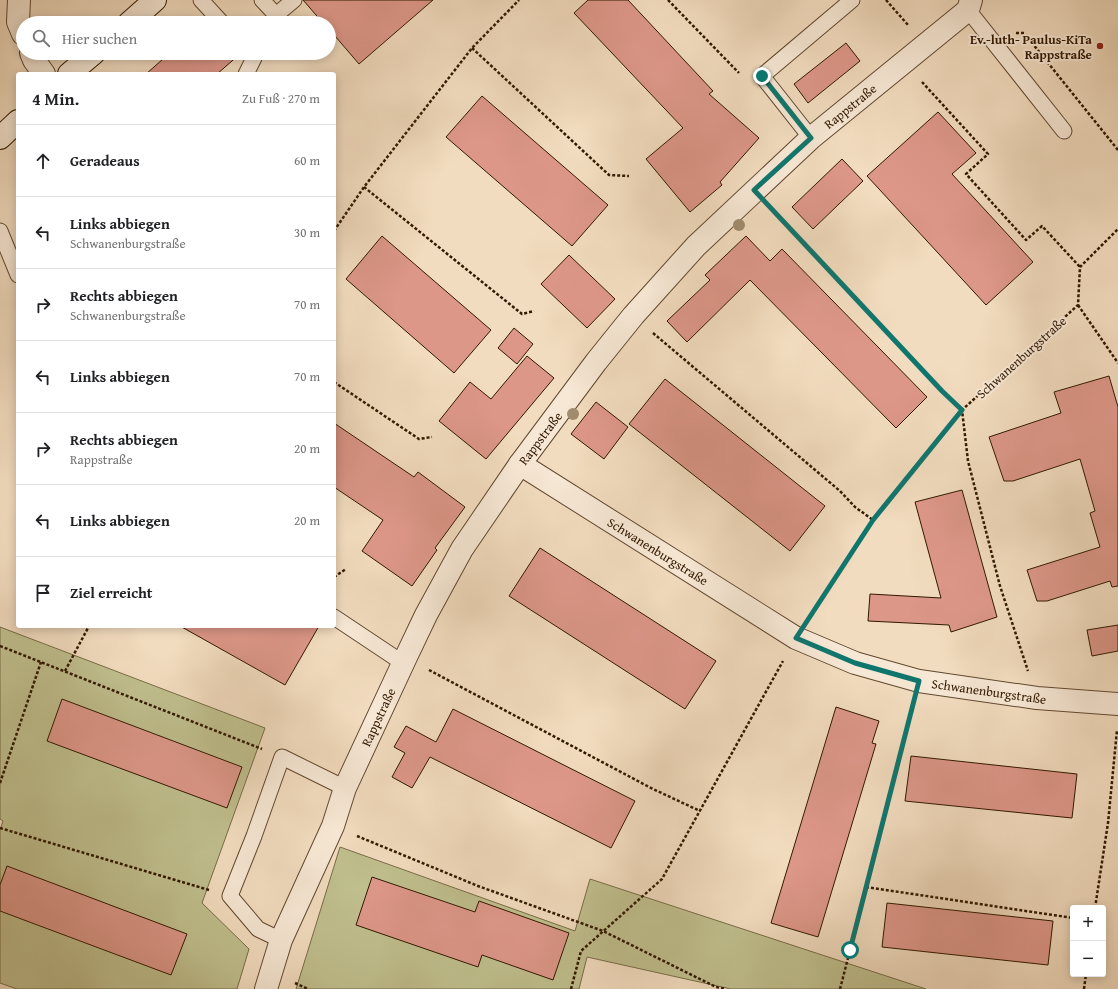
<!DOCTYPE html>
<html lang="de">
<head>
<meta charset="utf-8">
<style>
  :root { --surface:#fff; --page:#f6f6f6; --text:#202124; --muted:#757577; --line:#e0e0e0 }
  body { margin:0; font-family:"Gentium Book Plus",serif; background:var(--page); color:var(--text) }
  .controls { position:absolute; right:12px; bottom:12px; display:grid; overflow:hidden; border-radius:4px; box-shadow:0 2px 10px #0003 }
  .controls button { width:36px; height:36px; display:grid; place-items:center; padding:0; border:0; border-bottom:1px solid var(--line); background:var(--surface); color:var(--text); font:20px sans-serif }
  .stop { position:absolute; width:12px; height:12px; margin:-9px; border:3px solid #0f766e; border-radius:50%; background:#fff }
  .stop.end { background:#0f766e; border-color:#fff; box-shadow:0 1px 4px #0008 }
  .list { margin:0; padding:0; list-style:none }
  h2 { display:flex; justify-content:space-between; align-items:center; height:52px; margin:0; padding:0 16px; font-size:17px }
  h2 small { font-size:13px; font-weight:400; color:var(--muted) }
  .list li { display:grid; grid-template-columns:26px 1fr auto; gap:12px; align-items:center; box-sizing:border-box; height:72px; padding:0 16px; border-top:1px solid var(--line) }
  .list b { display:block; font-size:15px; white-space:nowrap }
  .list p { margin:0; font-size:13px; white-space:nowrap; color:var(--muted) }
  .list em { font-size:13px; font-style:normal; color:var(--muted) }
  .icon { flex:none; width:22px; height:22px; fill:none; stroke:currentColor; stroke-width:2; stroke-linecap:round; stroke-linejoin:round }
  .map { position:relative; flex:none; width:1118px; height:989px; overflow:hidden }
  .search { position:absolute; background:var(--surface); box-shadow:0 2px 10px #0003; left:16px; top:16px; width:320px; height:44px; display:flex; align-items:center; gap:10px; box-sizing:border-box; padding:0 14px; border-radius:22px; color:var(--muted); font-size:15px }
  .panel { position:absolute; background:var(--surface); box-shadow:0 2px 10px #0003; left:16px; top:72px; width:320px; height:556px; border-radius:4px }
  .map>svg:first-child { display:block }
</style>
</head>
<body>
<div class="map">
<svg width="1118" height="989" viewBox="0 0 1118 989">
  <rect width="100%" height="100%" fill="#f2dcbf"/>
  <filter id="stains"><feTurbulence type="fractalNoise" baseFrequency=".005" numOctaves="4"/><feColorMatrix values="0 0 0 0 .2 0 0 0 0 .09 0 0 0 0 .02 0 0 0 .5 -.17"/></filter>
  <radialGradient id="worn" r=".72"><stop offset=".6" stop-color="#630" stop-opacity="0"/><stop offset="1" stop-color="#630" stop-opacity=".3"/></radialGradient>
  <!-- green -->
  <g fill="#c0bf8e" stroke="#786c47">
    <path d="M 0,627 L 265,728 L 202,903 L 249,949 L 237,989 L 17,989 L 0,983 L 0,830 L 3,821 L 0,819 Z"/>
    <path d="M 340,847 L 575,931 L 590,879 L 926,989 L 731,989 L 587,957 L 579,989 L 296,989 Z"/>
  </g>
  <!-- building -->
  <g fill="#dd9789" stroke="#311800">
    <path d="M 303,0 L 433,0 L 359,64 L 329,29 L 329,23 L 323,23 Z"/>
    <path d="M 588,0 L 628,0 L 713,91 L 709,94 L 759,138 L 720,182 L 722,185 L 690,212 L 646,159 L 683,128 L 574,13 Z"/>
    <path d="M 846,43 L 860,61 L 808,103 L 794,84 Z"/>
    <path d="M 166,53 L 239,53 L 240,54 L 217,74 L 146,74 L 163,59 L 161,57 Z"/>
    <path d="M 482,96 L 608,205 L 572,246 L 446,137 Z"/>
    <path d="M 938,112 L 976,153 L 952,174 L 1033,262 L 986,305 L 867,176 Z"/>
    <path d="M 842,159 L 863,181 L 813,229 L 792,207 Z"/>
    <path d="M 382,236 L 491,330 L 454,373 L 346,279 Z"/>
    <path d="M 746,236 L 770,261 L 782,249 L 927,397 L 896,428 L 750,280 L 687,342 L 667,321 L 710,280 L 705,275 Z"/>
    <path d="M 569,255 L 615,299 L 587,328 L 541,284 Z"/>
    <path d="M 514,328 L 533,344 L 517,364 L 498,348 Z"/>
    <path d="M 527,356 L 554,378 L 486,459 L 439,421 L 470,382 L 491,399 Z"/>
    <path d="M 1109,376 L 1118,407 L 1118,586 L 1112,587 L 1110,581 L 1047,601 L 1037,601 L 1027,570 L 1100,547 L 1090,513 L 1095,511 L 1080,459 L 1013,481 L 1004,481 L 989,437 L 1061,413 L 1054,392 Z"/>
    <path d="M 665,379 L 825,506 L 790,551 L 629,424 Z"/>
    <path d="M 596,402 L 628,427 L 604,459 L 571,434 Z"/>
    <path d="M 334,423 L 414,477 L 418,472 L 465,507 L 435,548 L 437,550 L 412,586 L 362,551 L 383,520 L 334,487 Z"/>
    <path d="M 962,490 L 997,617 L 951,632 L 949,625 L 868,621 L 870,594 L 941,598 L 915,502 Z"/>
    <path d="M 540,548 L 716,661 L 685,709 L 509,596 Z"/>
    <path d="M 1118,625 L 1118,651 L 1092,656 L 1087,630 Z"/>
    <path d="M 180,626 L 319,626 L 285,685 Z"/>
    <path d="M 62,699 L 242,767 L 227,808 L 47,741 Z"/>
    <path d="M 836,707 L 879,721 L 872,743 L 876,744 L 818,937 L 771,923 Z"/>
    <path d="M 453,709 L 635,801 L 611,848 L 430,757 L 412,788 L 392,777 L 405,753 L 394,747 L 406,726 L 436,742 Z"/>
    <path d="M 911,756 L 1077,774 L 1072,818 L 905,801 Z"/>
    <path d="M 7,866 L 187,934 L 171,975 L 0,911 L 0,885 Z"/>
    <path d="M 372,877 L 475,912 L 479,901 L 569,933 L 553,980 L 482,955 L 478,967 L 356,925 Z"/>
    <path d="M 887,903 L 1053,921 L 1048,965 L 882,947 Z"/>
  </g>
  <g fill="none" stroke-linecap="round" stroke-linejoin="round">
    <!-- service casing -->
    <g stroke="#614930" stroke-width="17">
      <g id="service">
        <path d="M 201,0 L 222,23"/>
        <path d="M 262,0 L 276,15 L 294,0"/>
        <path d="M 968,10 L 1064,131"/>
        <path d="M 246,74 L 254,58 L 249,53"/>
        <path d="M 811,138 L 762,76 L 852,0"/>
        <path d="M 0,231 L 18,275"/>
        <path d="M 334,617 L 403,663"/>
        <path d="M 281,940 L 258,929 L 230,896 L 254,836 L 282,757 L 345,788"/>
      </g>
    </g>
    <!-- minor casing -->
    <g stroke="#614930" stroke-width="24">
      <g id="minor">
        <path d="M 520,464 L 796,638 L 855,663 L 919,681 L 1037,698 L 1118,704"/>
        <path d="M 266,989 L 281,940 L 333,826 L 345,788 L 406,657 L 426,615 L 462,549 L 520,464 L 596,362 L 633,316 L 696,246 L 811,138 L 968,10 L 971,0"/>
      </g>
    </g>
    <!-- tertiary casing -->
    <g stroke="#614930" stroke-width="24">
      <g id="tertiary">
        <path d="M 19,0 L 18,22 L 23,34"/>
        <path d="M 31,53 L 34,60 L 44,74"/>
      </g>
    </g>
    <!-- secondary casing -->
    <g stroke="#311800" stroke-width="24">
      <g id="secondary">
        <path d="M 129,23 L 155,0"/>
        <path d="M 69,74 L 94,53"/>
        <path d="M 0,138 L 18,121"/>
      </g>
    </g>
    <!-- path -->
    <g stroke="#311800" stroke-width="2.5" stroke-dasharray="3 2" stroke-linecap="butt">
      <path d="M 668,0 L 739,73"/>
      <path d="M 886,0 L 908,25"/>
      <path d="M 1016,33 L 1024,33 L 1118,150"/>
      <path d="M 472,48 L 609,175 L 629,176"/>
      <path d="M 922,82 L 988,154 L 966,174 L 1026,240 L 1042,226 L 1080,267"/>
      <path d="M 364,187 L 522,314 L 534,311"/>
      <path d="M 772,209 L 942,391 L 962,410 L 968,461 L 1000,586 L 1028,671"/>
      <path d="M 334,231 L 364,187 L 472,48 L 519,0"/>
      <path d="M 1078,305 L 1118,363"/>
      <path d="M 653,333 L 840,491 L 855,507 L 873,520"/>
      <path d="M 334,382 L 419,439 L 432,437"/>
      <path d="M 334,577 L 346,569"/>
      <path d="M 811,616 L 873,520 L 962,410 L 1078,305 L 1080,267 L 1118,229"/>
      <path d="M 0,646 L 262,749"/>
      <path d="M 429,670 L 651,788 L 700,811"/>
      <path d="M 65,671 L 89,626"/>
      <path d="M 0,783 L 41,662"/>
      <path d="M 0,828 L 209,890"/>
      <path d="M 357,836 L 478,886 L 603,931 L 716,987 L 726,989"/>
      <path d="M 866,887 L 1073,918"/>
      <path d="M 1095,908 L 1108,823 L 1117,730"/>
      <path d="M 295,983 L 308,989"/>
      <path d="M 571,989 L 581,951 L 662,879 L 783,661"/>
      <path d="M 840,989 L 913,707"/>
      <path d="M 1084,989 L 1086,974"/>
    </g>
    <!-- service -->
    <use href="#service" stroke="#f7e8d5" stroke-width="15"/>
    <!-- minor -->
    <use href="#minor" stroke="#f7e8d5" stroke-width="22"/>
    <!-- tertiary -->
    <use href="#tertiary" stroke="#f7e8d5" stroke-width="22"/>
    <!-- secondary -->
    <use href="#secondary" stroke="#f7e8d5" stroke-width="22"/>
  </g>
  <!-- trees -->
  <g fill="#a08c6e">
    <circle cx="739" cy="225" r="6"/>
    <circle cx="573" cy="414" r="6"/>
  </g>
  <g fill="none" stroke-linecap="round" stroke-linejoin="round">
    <!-- route -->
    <path stroke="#0f766e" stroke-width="5" d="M 762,76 L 811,138 L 754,190 L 942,391 L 962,410 L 873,520 L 796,638 L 855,663 L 919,681 L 850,950"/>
  </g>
  <!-- markers -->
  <circle fill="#8f2418" stroke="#f7e8d5" stroke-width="1.5" cx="1100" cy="46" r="4"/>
  <g text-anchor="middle" stroke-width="4" stroke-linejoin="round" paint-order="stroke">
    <!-- poi labels -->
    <g font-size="13" font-weight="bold" fill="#311800" stroke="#f7e8d5" text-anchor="end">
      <text x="1092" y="44">Ev.-luth- Paulus-KiTa<tspan x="1092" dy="15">Rappstraße</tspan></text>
    </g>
    <!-- street labels -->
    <g font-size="13" fill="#311800" stroke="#f7e8d5">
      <text transform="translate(850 106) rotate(-39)" y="5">Rappstraße</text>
      <text transform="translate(1021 357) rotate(-42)" y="5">Schwanenburgstraße</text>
      <text transform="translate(540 438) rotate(-53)" y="5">Rappstraße</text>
      <text transform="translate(658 551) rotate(32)" y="5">Schwanenburgstraße</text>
      <text transform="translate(989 691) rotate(8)" y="5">Schwanenburgstraße</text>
      <text transform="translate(378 717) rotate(-65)" y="5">Rappstraße</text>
    </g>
  </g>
  <rect width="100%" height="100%" filter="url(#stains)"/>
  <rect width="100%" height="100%" fill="url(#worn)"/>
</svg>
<div class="controls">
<button>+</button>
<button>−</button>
</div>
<div class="stop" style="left:850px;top:950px"></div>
<div class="stop end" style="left:762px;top:76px"></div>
<div class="search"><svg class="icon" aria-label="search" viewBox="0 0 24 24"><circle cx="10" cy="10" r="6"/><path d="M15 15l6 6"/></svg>Hier suchen</div>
<section class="panel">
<h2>4 Min.<small>Zu Fuß · 270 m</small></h2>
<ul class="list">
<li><svg class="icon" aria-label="ahead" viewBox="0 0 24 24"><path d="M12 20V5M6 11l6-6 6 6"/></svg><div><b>Geradeaus</b></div><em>60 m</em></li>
<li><svg class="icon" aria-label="left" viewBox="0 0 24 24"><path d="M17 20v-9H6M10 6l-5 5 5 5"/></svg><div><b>Links abbiegen</b><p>Schwanenburgstraße</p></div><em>30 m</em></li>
<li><svg class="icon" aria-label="right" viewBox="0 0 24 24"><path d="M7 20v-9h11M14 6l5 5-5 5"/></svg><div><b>Rechts abbiegen</b><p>Schwanenburgstraße</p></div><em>70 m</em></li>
<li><svg class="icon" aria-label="left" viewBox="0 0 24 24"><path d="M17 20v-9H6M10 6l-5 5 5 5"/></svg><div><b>Links abbiegen</b></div><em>70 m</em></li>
<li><svg class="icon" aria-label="right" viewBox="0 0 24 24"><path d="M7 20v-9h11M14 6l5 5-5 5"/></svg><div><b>Rechts abbiegen</b><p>Rappstraße</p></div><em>20 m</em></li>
<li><svg class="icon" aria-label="left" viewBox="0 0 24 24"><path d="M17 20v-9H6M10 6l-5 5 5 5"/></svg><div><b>Links abbiegen</b></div><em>20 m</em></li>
<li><svg class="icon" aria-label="arrive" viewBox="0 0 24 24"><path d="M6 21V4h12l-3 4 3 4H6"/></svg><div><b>Ziel erreicht</b></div></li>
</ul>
</section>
</div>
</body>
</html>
